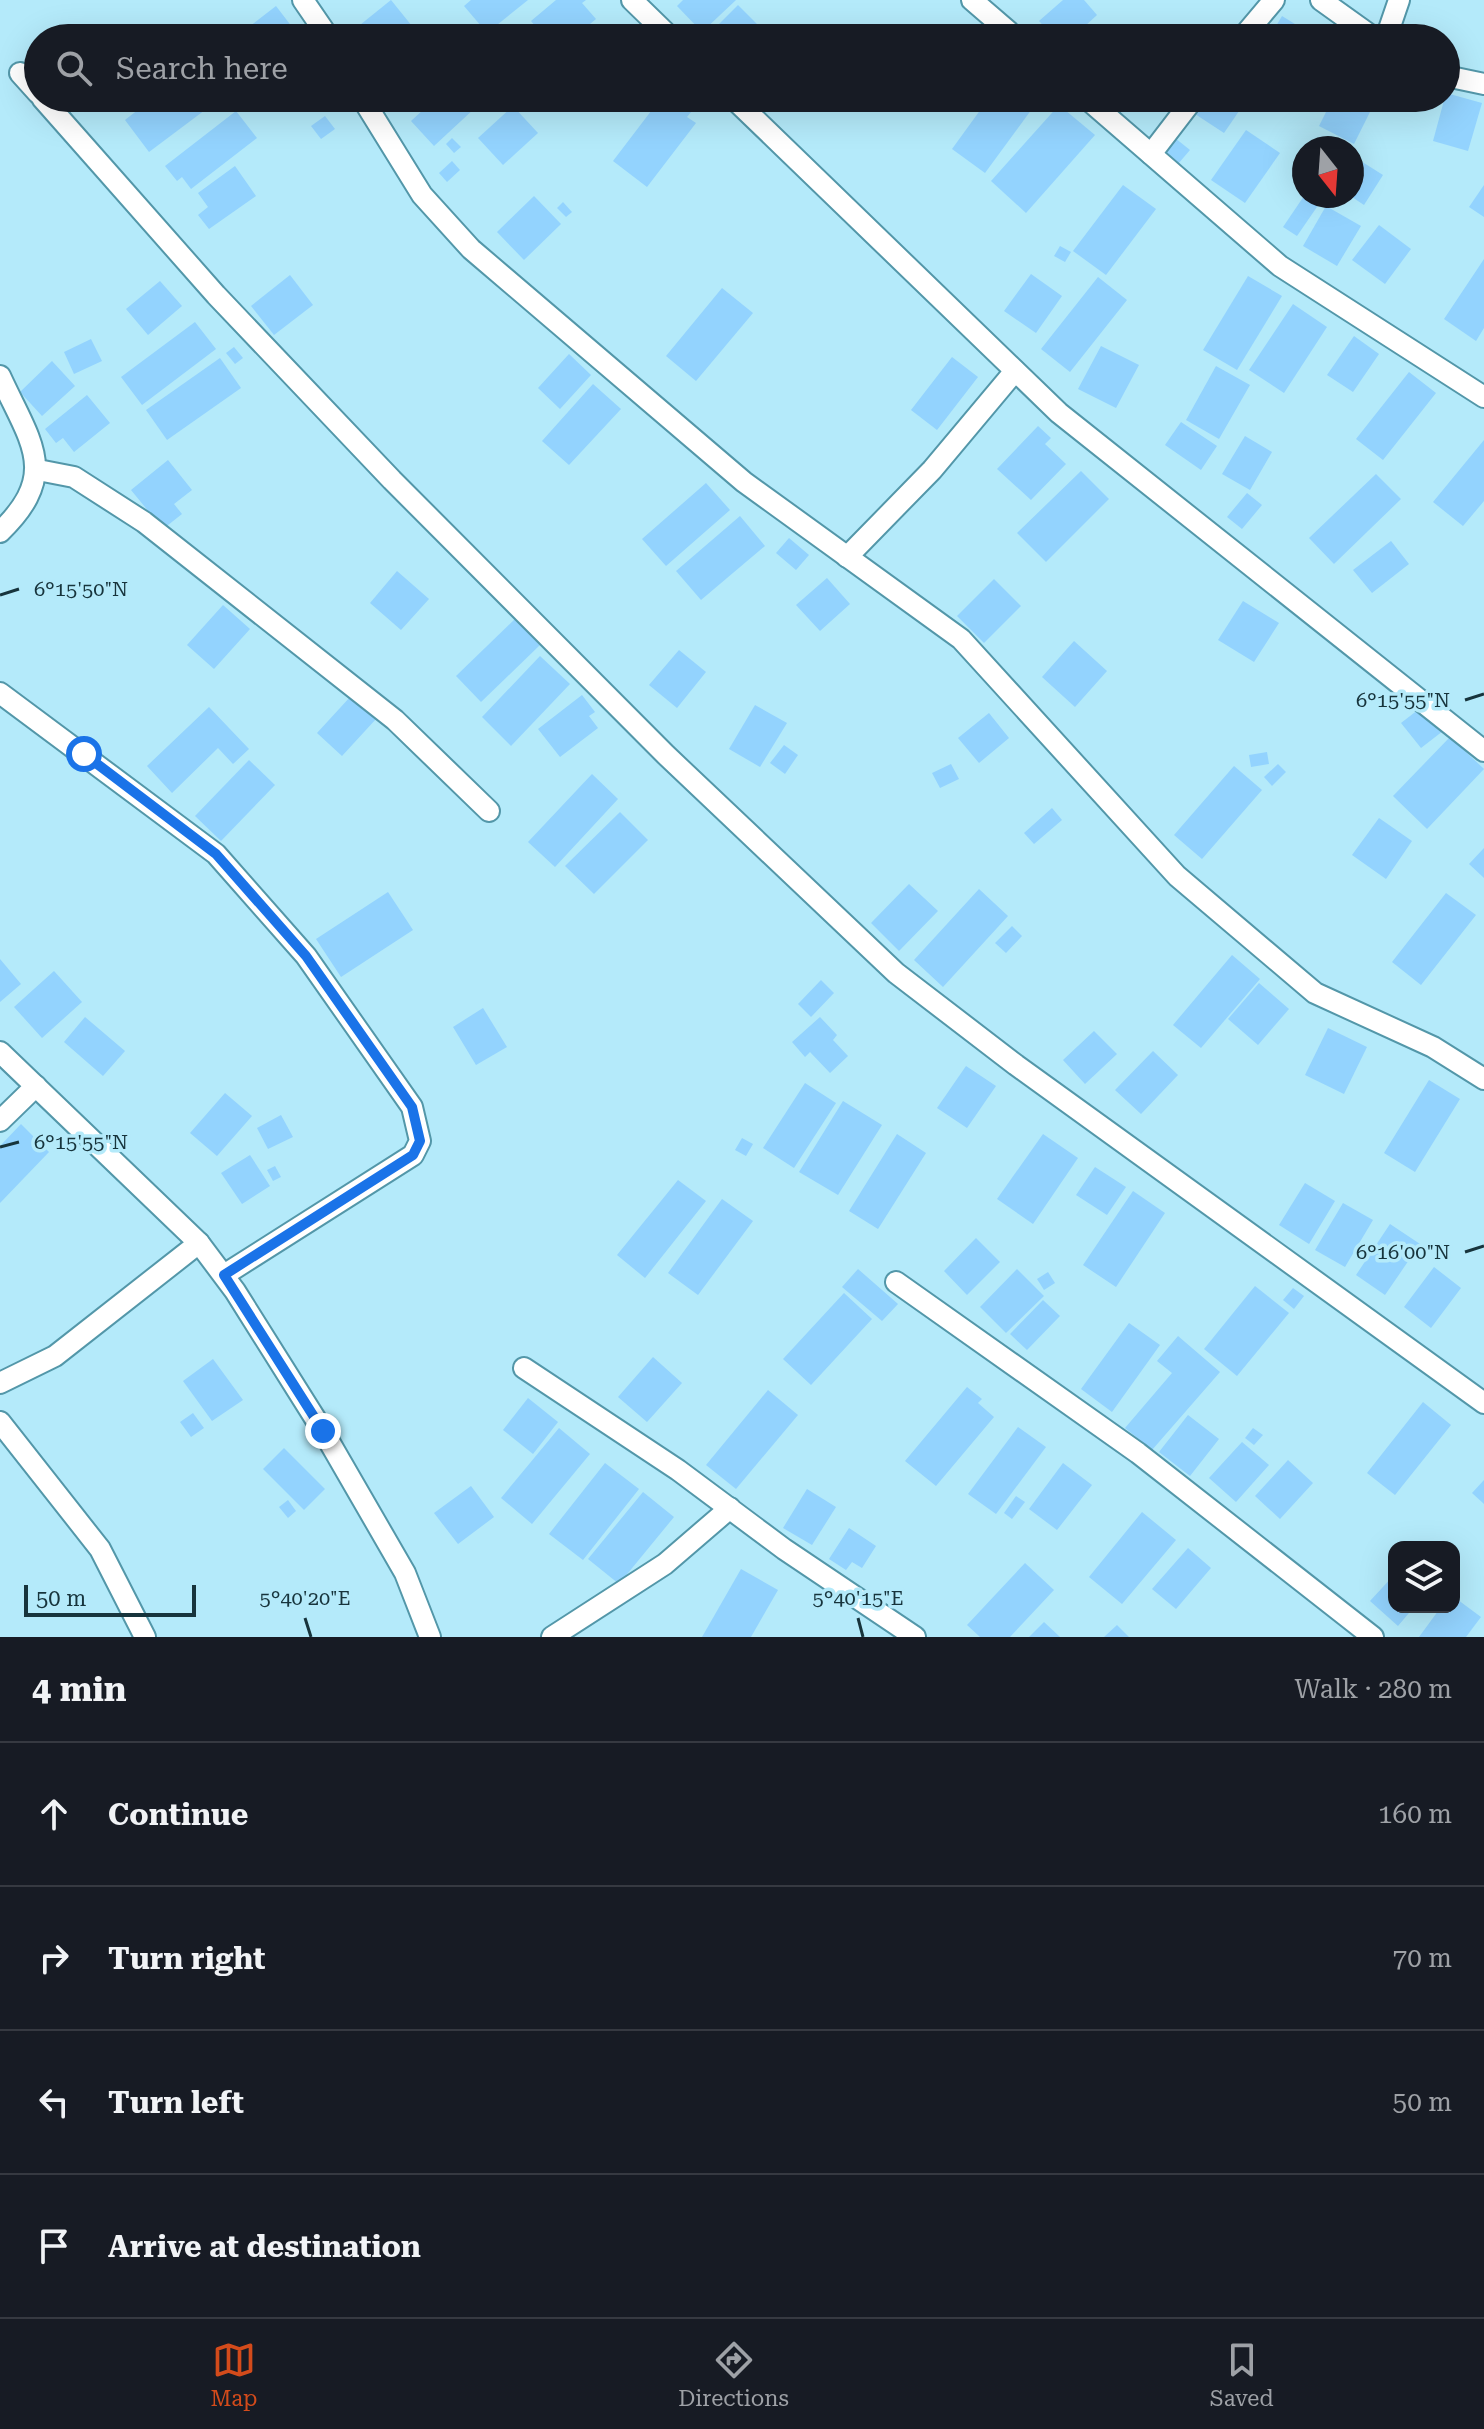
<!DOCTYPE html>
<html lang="en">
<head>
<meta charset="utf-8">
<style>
  :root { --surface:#171b24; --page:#242831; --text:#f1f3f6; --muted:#9ea1a6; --line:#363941; --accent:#d34b1b }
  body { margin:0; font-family:"Roboto Serif",serif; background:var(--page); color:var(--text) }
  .controls { position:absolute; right:24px; bottom:24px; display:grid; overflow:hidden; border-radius:16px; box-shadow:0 8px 32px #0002 }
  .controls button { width:72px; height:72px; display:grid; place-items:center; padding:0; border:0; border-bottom:2px solid var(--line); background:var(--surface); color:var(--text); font:40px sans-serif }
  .compass { position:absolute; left:1292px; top:136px; width:72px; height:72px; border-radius:50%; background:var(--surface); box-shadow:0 8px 32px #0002; rotate:163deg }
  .scale { position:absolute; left:24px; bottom:20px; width:172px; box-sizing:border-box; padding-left:8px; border:4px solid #17343c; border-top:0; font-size:22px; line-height:28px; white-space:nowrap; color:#17343c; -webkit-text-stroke:6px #b4eafa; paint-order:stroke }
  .stop { position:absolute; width:24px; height:24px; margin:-18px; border:6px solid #1a73e8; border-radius:50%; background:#fff }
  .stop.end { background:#1a73e8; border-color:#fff; box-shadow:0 2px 8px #0008 }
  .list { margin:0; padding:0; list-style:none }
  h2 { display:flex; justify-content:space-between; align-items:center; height:104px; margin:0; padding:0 32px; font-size:34px }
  h2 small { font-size:26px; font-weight:400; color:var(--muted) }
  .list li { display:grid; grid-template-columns:52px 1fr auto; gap:24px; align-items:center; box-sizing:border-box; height:144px; padding:0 32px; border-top:2px solid var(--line) }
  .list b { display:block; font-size:30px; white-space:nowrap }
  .list em { font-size:26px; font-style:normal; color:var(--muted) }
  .icon { flex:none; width:44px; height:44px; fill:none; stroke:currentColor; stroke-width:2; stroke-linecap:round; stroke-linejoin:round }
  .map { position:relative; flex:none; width:1484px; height:1637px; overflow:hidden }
  .search { position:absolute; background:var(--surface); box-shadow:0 8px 32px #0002; left:24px; right:24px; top:24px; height:88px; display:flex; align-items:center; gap:20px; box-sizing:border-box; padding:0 28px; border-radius:44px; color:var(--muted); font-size:30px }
  .sheet { height:680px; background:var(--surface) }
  nav { display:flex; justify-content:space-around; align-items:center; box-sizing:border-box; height:112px; border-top:2px solid var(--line); background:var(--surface); font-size:22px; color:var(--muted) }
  nav a { display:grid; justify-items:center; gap:4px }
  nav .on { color:var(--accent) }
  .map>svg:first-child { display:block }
</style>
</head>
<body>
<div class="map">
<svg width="1484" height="1637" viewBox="0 0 1484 1637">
  <rect width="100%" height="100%" fill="#b4eafa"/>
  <!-- building -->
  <g fill="#93d3fe">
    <path d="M 391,0 L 416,31 L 408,38 L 354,38 L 350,33 Z"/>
    <path d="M 471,0 L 528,0 L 487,33 L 464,6 Z"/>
    <path d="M 556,0 L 586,0 L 582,3 L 596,19 L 573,38 L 545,38 L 531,21 Z"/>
    <path d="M 683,0 L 736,0 L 702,32 L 677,6 Z"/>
    <path d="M 1063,0 L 1084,0 L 1097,15 L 1072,38 L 1055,38 L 1039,21 Z"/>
    <path d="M 738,5 L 765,32 L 759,38 L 705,38 Z"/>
    <path d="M 276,6 L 299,36 L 297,38 L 225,38 L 233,32 L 237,36 Z"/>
    <path d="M 1282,16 L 1308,32 L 1305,38 L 1269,38 Z"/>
    <path d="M 1319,28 L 1335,38 L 1313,38 Z"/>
    <path d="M 1446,93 L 1482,103 L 1468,151 L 1433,141 Z"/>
    <path d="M 153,98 L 221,98 L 149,152 L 125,120 Z"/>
    <path d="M 436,98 L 465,98 L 475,108 L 434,146 L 411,121 Z"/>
    <path d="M 661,98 L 683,98 L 695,107 L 687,117 L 696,123 L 647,187 L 613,161 Z"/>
    <path d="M 989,98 L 1040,98 L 985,173 L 952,149 Z"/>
    <path d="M 1206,98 L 1248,98 L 1224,133 L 1195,114 Z"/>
    <path d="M 1333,98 L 1377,98 L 1354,144 L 1319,126 Z"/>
    <path d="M 1059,105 L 1095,135 L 1026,213 L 991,181 Z"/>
    <path d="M 513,106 L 538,133 L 503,165 L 478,138 Z"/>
    <path d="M 236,111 L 257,138 L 191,189 L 182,177 L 177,181 L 165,166 Z"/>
    <path d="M 325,116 L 335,129 L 321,139 L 311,126 Z"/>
    <path d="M 1246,130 L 1280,153 L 1245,203 L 1211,180 Z"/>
    <path d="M 452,138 L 461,147 L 454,153 L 446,144 Z"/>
    <path d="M 1175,138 L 1190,150 L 1178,164 L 1163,152 Z"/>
    <path d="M 1356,158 L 1383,175 L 1364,205 L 1352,197 L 1352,165 Z"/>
    <path d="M 452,161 L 460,170 L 447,182 L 439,173 Z"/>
    <path d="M 235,166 L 256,196 L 209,229 L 198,215 L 208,207 L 198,193 Z"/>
    <path d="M 1123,185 L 1156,209 L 1106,275 L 1073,251 Z"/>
    <path d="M 1484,185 L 1484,217 L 1469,207 Z"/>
    <path d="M 534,196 L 561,224 L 524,260 L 497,232 Z"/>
    <path d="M 1304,196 L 1319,204 L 1297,236 L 1283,227 Z"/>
    <path d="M 563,202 L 572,212 L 566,217 L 557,208 Z"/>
    <path d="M 1326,206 L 1361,226 L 1337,266 L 1303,246 Z"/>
    <path d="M 1379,225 L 1411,249 L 1385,284 L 1352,260 Z"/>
    <path d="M 1060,246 L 1071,252 L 1065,262 L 1054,256 Z"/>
    <path d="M 1484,259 L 1484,328 L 1476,341 L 1444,319 Z"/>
    <path d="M 1031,274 L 1062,296 L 1036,333 L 1004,311 Z"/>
    <path d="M 290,275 L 313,305 L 274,335 L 251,306 Z"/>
    <path d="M 1248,276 L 1282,296 L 1237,370 L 1203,350 Z"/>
    <path d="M 1098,277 L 1127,300 L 1070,372 L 1041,349 Z"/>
    <path d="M 160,281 L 182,306 L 148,335 L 126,309 Z"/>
    <path d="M 722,288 L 753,313 L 696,381 L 666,356 Z"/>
    <path d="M 1293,304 L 1327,327 L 1284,393 L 1249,370 Z"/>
    <path d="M 195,322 L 216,349 L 142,405 L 121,377 Z"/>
    <path d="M 1354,336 L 1379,354 L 1353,392 L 1327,375 Z"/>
    <path d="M 91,339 L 102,361 L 74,374 L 64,352 Z"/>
    <path d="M 1101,346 L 1139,365 L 1116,408 L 1078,389 Z"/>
    <path d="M 234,347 L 243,358 L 235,364 L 226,353 Z"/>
    <path d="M 569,354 L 591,375 L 560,409 L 538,388 Z"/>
    <path d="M 952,357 L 978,377 L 937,430 L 911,410 Z"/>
    <path d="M 220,358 L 241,388 L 167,440 L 146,410 Z"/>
    <path d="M 52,361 L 75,386 L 42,416 L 20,392 Z"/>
    <path d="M 1216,366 L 1250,385 L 1219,439 L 1186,420 Z"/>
    <path d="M 1409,372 L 1436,393 L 1383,460 L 1356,439 Z"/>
    <path d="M 593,384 L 621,409 L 569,465 L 542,441 Z"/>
    <path d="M 87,395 L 110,423 L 74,452 L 63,438 L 56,443 L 45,429 Z"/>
    <path d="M 1181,422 L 1217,446 L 1201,470 L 1165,445 Z"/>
    <path d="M 1038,426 L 1051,438 L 1045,444 L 1066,464 L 1031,500 L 997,469 Z"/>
    <path d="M 1245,436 L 1272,452 L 1250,490 L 1222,474 Z"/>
    <path d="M 1484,440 L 1484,501 L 1463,526 L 1433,502 Z"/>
    <path d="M 168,460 L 192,490 L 174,504 L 182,514 L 163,529 L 131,490 Z"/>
    <path d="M 1081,471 L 1109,499 L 1046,562 L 1017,533 Z"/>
    <path d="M 1376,474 L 1401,499 L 1334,564 L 1309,538 Z"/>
    <path d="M 706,483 L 730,510 L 666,566 L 642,539 Z"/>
    <path d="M 1247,493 L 1262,505 L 1242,529 L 1227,517 Z"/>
    <path d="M 740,516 L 765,546 L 701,600 L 676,571 Z"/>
    <path d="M 789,538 L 809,555 L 796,570 L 776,553 Z"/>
    <path d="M 1391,541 L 1409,564 L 1372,593 L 1353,570 Z"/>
    <path d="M 397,571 L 429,599 L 401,630 L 370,603 Z"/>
    <path d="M 827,578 L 850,604 L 820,631 L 796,605 Z"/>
    <path d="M 994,579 L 1021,606 L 984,643 L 957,616 Z"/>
    <path d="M 1243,601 L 1279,623 L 1254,662 L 1218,640 Z"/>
    <path d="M 223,605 L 250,629 L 214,669 L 187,645 Z"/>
    <path d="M 515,619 L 540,645 L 481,702 L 456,676 Z"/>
    <path d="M 1074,641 L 1107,671 L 1075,707 L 1042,677 Z"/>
    <path d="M 679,650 L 706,672 L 677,708 L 649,685 Z"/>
    <path d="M 540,656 L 570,684 L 511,746 L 482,717 Z"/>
    <path d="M 582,695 L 595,712 L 589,716 L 598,728 L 560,757 L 538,729 Z"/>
    <path d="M 351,696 L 376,719 L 342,756 L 317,733 Z"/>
    <path d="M 755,705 L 787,723 L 760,767 L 729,749 Z"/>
    <path d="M 1423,706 L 1443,731 L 1421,748 L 1401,723 Z"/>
    <path d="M 209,707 L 249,749 L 233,764 L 218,748 L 172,793 L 147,766 Z"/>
    <path d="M 989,713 L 1009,738 L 979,763 L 958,738 Z"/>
    <path d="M 1450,737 L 1484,769 L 1427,829 L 1393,796 Z"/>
    <path d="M 784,745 L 798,755 L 785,774 L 770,763 Z"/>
    <path d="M 1267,752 L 1269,764 L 1251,767 L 1249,755 Z"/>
    <path d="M 249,760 L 275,785 L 221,841 L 195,816 Z"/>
    <path d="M 951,764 L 959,779 L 940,788 L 932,773 Z"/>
    <path d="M 1278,764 L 1286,772 L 1272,786 L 1264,777 Z"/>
    <path d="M 1234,766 L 1262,790 L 1202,859 L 1174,835 Z"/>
    <path d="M 592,774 L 618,799 L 555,867 L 528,842 Z"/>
    <path d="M 1052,808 L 1062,820 L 1034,844 L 1024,833 Z"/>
    <path d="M 620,812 L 648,840 L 594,894 L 565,866 Z"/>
    <path d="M 1379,818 L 1412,841 L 1386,879 L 1352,855 Z"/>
    <path d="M 1484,848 L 1484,878 L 1469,864 Z"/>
    <path d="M 909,884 L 938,911 L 899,951 L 871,923 Z"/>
    <path d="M 979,889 L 1008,916 L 943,987 L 914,960 Z"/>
    <path d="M 388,892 L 413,930 L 341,977 L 316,939 Z"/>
    <path d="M 1446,893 L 1476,915 L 1421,985 L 1392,962 Z"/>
    <path d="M 1012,926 L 1022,936 L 1006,953 L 995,943 Z"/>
    <path d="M 1232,955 L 1260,979 L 1201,1048 L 1173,1025 Z"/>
    <path d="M 0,959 L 21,984 L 0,1002 Z"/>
    <path d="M 54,971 L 82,1002 L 42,1038 L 14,1007 Z"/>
    <path d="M 821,980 L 834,993 L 811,1017 L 798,1004 Z"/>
    <path d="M 1259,983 L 1289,1009 L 1258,1045 L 1228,1019 Z"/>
    <path d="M 483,1008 L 507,1047 L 476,1065 L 453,1027 Z"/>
    <path d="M 85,1017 L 125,1051 L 103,1076 L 64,1042 Z"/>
    <path d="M 820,1017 L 837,1035 L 833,1040 L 848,1056 L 830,1073 L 810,1052 L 805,1057 L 792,1042 Z"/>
    <path d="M 1328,1028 L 1367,1047 L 1344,1094 L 1305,1075 Z"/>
    <path d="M 1094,1031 L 1117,1054 L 1085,1084 L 1063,1060 Z"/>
    <path d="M 1153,1051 L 1178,1075 L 1141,1114 L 1115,1090 Z"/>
    <path d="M 966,1066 L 996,1086 L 967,1128 L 937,1108 Z"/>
    <path d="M 1429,1080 L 1460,1099 L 1415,1172 L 1384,1153 Z"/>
    <path d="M 805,1083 L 836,1103 L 794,1168 L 763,1148 Z"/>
    <path d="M 225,1093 L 252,1116 L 217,1156 L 190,1133 Z"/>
    <path d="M 843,1101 L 882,1125 L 838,1195 L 799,1172 Z"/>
    <path d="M 281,1115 L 293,1137 L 268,1149 L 257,1128 Z"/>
    <path d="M 21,1124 L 49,1152 L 0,1203 L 0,1146 Z"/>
    <path d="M 897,1134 L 926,1153 L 878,1229 L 849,1211 Z"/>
    <path d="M 1043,1134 L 1078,1158 L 1033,1224 L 997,1199 Z"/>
    <path d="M 742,1138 L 753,1144 L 746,1156 L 735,1150 Z"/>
    <path d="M 250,1155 L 270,1186 L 242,1204 L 221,1173 Z"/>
    <path d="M 275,1166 L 281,1177 L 273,1181 L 267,1170 Z"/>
    <path d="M 1095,1167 L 1126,1187 L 1107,1215 L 1076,1195 Z"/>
    <path d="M 678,1180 L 706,1201 L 645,1278 L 617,1255 Z"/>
    <path d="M 1305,1183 L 1335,1201 L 1309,1244 L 1279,1225 Z"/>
    <path d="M 1133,1191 L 1165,1213 L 1116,1287 L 1083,1265 Z"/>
    <path d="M 722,1199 L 753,1221 L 698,1295 L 668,1273 Z"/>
    <path d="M 1343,1203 L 1373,1220 L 1345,1267 L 1315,1250 Z"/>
    <path d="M 1390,1224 L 1420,1244 L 1385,1295 L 1356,1275 Z"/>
    <path d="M 976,1238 L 1000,1262 L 967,1295 L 944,1271 Z"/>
    <path d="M 1434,1267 L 1461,1288 L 1431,1328 L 1404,1307 Z"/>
    <path d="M 858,1269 L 898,1304 L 882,1321 L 842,1287 Z"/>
    <path d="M 1017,1269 L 1044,1296 L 1006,1333 L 980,1307 Z"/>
    <path d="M 1048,1272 L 1055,1283 L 1044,1290 L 1037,1279 Z"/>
    <path d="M 1255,1286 L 1289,1313 L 1237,1376 L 1204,1349 Z"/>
    <path d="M 1293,1288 L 1304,1296 L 1294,1309 L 1283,1300 Z"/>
    <path d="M 844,1293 L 872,1319 L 811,1385 L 783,1359 Z"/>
    <path d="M 1043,1300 L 1060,1316 L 1027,1350 L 1010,1334 Z"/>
    <path d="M 1129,1323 L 1160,1345 L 1112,1412 L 1081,1389 Z"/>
    <path d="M 1178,1336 L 1220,1372 L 1152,1450 L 1125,1428 L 1172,1373 L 1157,1361 Z"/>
    <path d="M 653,1357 L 682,1383 L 647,1422 L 618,1397 Z"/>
    <path d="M 213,1359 L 243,1400 L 212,1421 L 183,1381 Z"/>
    <path d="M 967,1387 L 982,1399 L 978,1403 L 994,1417 L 936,1486 L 905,1461 Z"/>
    <path d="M 768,1390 L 798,1415 L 736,1489 L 706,1465 Z"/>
    <path d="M 528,1398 L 558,1422 L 533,1454 L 503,1430 Z"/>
    <path d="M 1423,1402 L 1451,1425 L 1395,1495 L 1367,1473 Z"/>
    <path d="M 193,1413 L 204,1428 L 191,1437 L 180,1422 Z"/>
    <path d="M 1188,1415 L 1219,1439 L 1190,1476 L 1159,1452 Z"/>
    <path d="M 1018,1427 L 1046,1447 L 996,1514 L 968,1494 Z"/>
    <path d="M 559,1428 L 590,1454 L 532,1524 L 501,1498 Z"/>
    <path d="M 1253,1428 L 1263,1435 L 1254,1445 L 1245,1438 Z"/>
    <path d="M 1242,1442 L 1269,1465 L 1236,1502 L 1209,1478 Z"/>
    <path d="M 284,1448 L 325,1489 L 304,1510 L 263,1469 Z"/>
    <path d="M 1288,1460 L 1313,1483 L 1280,1519 L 1255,1496 Z"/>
    <path d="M 605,1463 L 639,1489 L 583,1560 L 549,1534 Z"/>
    <path d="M 1063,1463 L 1092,1485 L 1057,1530 L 1029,1509 Z"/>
    <path d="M 1484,1480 L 1484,1504 L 1472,1493 Z"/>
    <path d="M 471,1486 L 494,1517 L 458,1544 L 434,1513 Z"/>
    <path d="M 807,1489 L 836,1507 L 812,1545 L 783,1528 Z"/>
    <path d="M 643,1492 L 674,1517 L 619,1584 L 588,1559 Z"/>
    <path d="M 1016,1496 L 1025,1502 L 1012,1519 L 1004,1513 Z"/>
    <path d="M 288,1500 L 296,1511 L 288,1518 L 279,1507 Z"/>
    <path d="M 1142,1512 L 1176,1540 L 1122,1604 L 1089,1577 Z"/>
    <path d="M 849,1528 L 876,1546 L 862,1568 L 852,1562 L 846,1570 L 829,1559 Z"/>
    <path d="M 1188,1548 L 1211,1568 L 1176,1609 L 1152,1589 Z"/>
    <path d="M 1025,1563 L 1054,1590 L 1010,1637 L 980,1637 L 967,1625 Z"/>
    <path d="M 741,1569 L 778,1590 L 751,1637 L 702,1637 Z"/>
    <path d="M 1394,1575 L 1394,1607 L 1414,1607 L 1398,1626 L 1370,1601 Z"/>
    <path d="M 1454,1597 L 1481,1617 L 1466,1637 L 1419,1637 L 1441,1607 L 1454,1607 Z"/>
    <path d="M 1044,1622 L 1060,1637 L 1029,1637 Z"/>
    <path d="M 1117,1625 L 1129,1637 L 1104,1637 Z"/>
  </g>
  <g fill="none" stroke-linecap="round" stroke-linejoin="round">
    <!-- minor casing -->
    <g stroke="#5397a9" stroke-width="24">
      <g id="minor">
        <path d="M 303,0 L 329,38"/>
        <path d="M 632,0 L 671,38"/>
        <path d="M 972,0 L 1016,38"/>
        <path d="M 1321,0 L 1374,38"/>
        <path d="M 1242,38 L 1274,0"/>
        <path d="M 1386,38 L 1399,0"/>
        <path d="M 20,73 L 38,93"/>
        <path d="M 1446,76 L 1484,84"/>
        <path d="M 42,98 L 216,295 L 392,480 L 666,755 L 896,973 L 1016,1065 L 1484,1403"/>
        <path d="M 362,98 L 422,195 L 471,249 L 744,482 L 961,639 L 1177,876 L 1315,993 L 1433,1047 L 1484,1079"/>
        <path d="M 733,98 L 1059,413 L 1484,751"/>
        <path d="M 1086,98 L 1280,266 L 1484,397"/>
        <path d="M 1151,154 L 1194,98"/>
        <path d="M 0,376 C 30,442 61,473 0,532"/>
        <path d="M 38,470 L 74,477 L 144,522 L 395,720 L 489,811"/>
        <path d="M 847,557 L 932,470 L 1015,371"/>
        <path d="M 0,693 L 216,854 L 306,956 L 412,1107 L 420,1141 L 413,1155 L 224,1275"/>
        <path d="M 0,1052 L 199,1243 L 235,1291 L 323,1431 L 405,1573 L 430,1637"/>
        <path d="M 0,1121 L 36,1086"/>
        <path d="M 896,1282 L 1138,1453 L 1373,1637"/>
        <path d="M 524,1368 L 678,1470 L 784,1549 L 915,1637"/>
        <path d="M 0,1383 L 55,1356 L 199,1243"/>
        <path d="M 0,1422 L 100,1549 L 145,1637"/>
        <path d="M 552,1637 L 665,1564 L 730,1508"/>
      </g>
    </g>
    <!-- minor -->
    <use href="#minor" stroke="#fff" stroke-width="20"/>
  </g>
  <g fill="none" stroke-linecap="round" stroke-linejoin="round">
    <!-- route -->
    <path stroke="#1a73e8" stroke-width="10" d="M 84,754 L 216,854 L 306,956 L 412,1107 L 420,1141 L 413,1155 L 224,1275 L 323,1431"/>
  </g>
  <!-- ticks -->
  <path fill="none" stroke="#17343c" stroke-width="3" d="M 0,595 L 19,589M 1465,700 L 1484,694M 0,1147 L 19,1142M 1465,1252 L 1484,1246M 305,1618 L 311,1637M 858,1618 L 863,1637"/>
  <g font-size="20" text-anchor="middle" fill="#17343c" stroke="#b4eafa" stroke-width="7" stroke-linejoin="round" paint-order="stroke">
    <text x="81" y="596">6°15'50"N</text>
    <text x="1403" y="707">6°15'55"N</text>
    <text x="81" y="1149">6°15'55"N</text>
    <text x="1403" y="1259">6°16'00"N</text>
    <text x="305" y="1605">5°40'20"E</text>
    <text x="858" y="1605">5°40'15"E</text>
  </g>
</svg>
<div class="controls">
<button><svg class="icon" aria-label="layers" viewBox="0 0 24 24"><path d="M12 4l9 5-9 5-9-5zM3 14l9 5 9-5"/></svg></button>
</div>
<svg class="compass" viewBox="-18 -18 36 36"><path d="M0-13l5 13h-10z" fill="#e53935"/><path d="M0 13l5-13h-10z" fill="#9ea1a6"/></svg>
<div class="scale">50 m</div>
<div class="stop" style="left:84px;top:754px"></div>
<div class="stop end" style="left:323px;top:1431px"></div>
<div class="search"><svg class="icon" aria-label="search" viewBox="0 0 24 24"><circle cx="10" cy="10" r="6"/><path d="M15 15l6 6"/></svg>Search here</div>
</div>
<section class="sheet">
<h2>4 min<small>Walk · 280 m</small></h2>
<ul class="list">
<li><svg class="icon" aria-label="ahead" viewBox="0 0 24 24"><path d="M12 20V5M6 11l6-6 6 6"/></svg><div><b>Continue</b></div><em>160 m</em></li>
<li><svg class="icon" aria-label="right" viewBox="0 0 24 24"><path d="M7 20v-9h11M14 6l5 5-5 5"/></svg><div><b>Turn right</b></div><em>70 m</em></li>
<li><svg class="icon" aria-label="left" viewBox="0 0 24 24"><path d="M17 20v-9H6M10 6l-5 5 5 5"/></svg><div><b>Turn left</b></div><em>50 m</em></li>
<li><svg class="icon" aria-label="arrive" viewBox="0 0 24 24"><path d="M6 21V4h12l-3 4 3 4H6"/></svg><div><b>Arrive at destination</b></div></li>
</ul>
</section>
<nav>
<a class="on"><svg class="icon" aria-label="map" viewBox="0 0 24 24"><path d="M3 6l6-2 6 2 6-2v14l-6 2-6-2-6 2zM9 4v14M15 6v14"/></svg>Map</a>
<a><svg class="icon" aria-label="directions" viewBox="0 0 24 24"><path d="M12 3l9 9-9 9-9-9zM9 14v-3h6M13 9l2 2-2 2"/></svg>Directions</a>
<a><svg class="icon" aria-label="saved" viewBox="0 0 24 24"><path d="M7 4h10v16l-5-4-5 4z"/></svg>Saved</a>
</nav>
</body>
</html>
